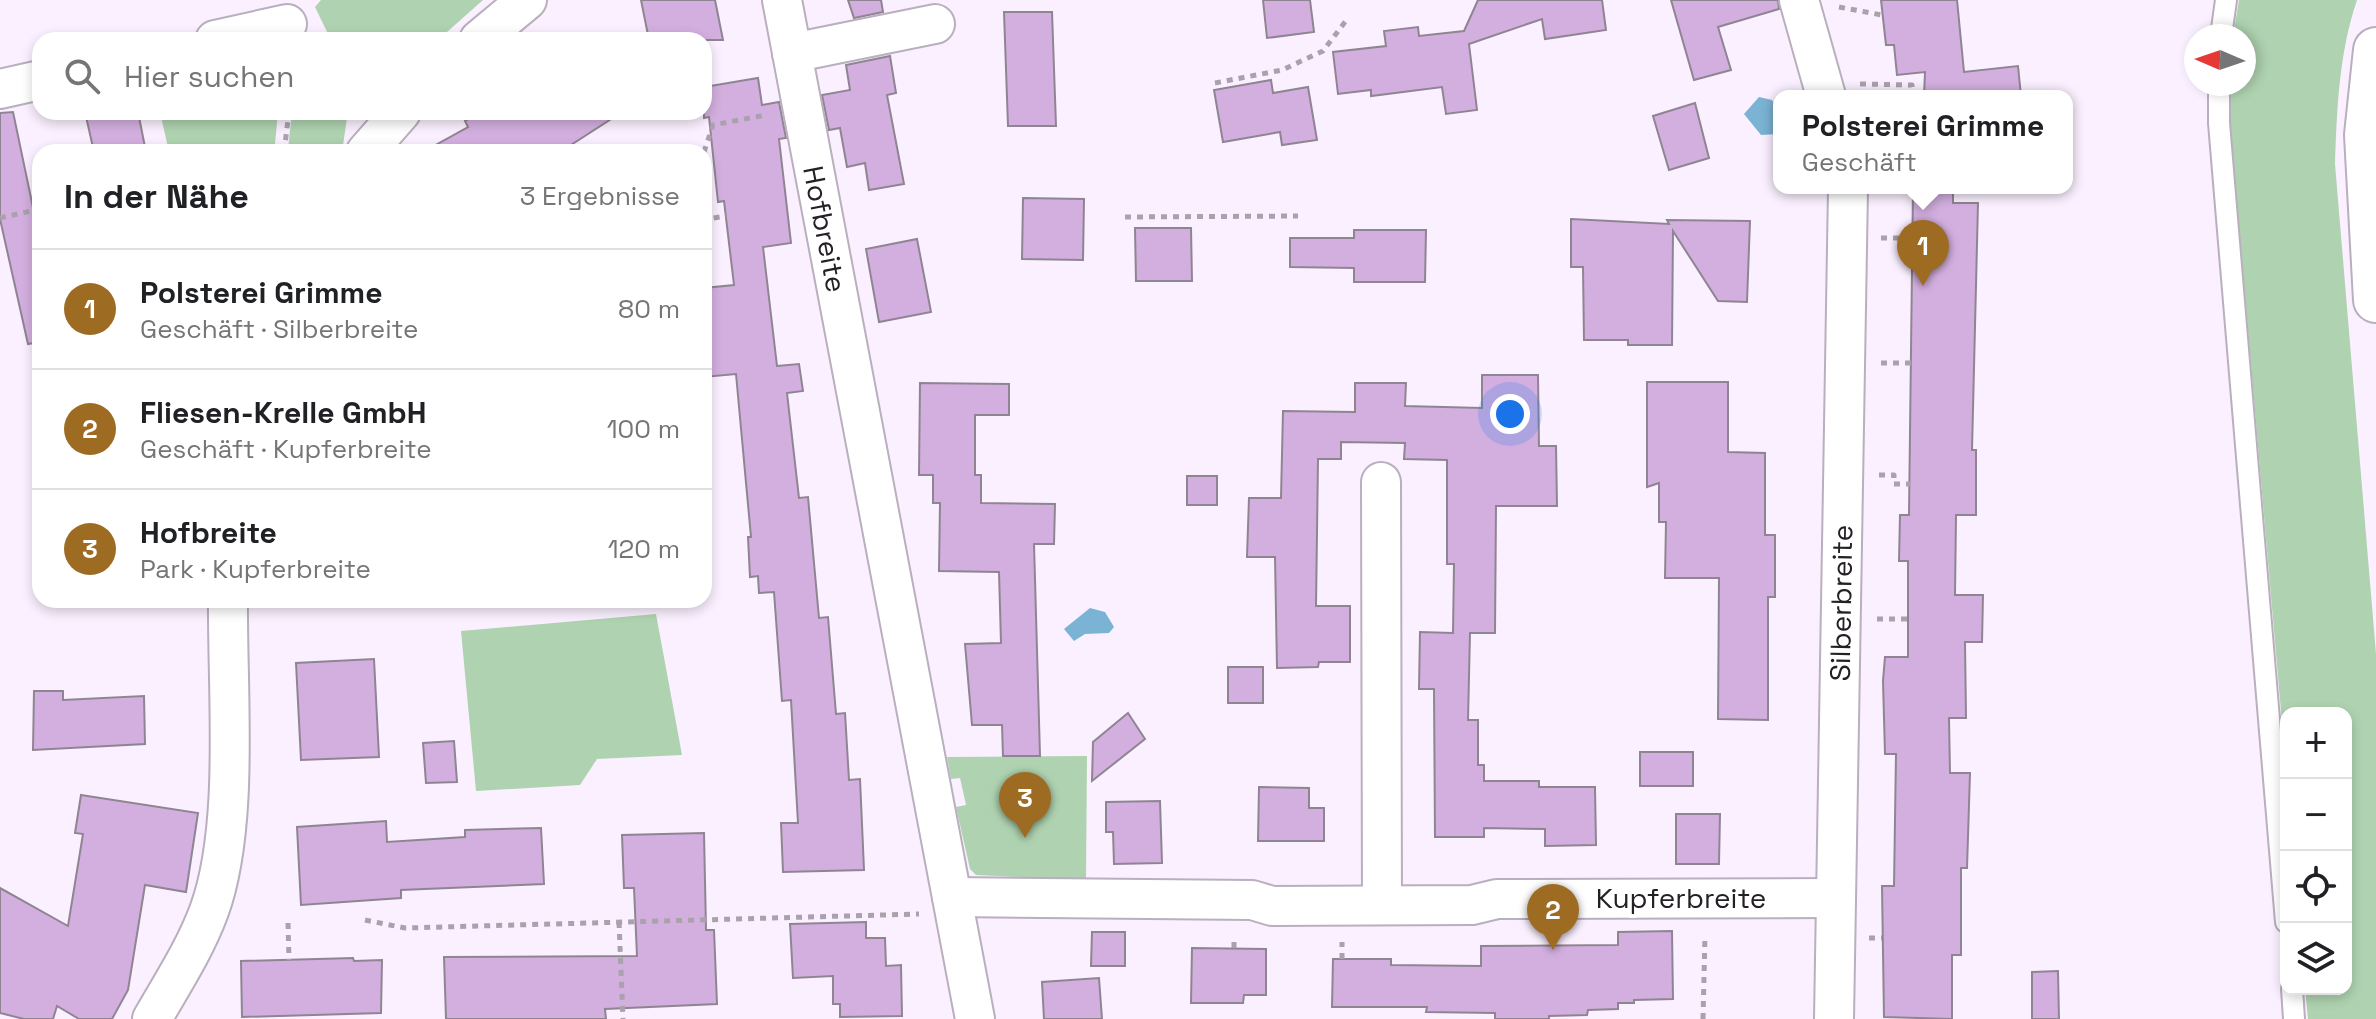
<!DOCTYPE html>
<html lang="de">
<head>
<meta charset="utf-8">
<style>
  :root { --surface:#fff; --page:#f6f6f6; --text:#202124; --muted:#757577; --line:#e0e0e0; --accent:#9e6b22 }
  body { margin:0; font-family:"Space Grotesk",sans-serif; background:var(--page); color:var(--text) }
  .controls { position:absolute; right:24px; bottom:24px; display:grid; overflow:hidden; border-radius:16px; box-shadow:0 4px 12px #0003 }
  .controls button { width:72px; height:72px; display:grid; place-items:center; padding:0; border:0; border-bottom:2px solid var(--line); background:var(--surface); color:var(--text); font:40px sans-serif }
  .compass { position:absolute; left:2184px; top:24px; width:72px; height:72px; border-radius:50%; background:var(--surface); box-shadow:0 4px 12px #0003; rotate:272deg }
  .you { position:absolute; left:1510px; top:414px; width:28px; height:28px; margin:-20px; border:6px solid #fff; border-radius:50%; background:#1a73e8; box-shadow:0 0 0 12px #1a73e833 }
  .badge { display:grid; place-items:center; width:52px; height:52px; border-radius:50%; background:var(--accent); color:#fff; font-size:26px; font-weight:700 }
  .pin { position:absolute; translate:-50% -66px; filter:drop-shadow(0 2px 4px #0008) }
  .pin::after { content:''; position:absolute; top:42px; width:28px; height:24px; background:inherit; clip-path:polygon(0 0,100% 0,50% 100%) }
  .popup { position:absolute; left:1773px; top:90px; width:300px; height:104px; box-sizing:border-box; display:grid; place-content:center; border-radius:16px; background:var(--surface); filter:drop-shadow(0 2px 6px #0005); font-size:26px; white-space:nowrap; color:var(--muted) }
  .popup b { font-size:30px; color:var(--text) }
  .popup::after { content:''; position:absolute; left:50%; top:100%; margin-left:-16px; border:16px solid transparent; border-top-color:var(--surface) }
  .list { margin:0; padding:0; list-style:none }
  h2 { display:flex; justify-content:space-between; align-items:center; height:104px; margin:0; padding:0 32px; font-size:34px }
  h2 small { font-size:26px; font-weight:400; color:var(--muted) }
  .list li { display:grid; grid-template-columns:52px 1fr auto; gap:24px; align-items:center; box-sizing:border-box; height:120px; padding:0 32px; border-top:2px solid var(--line) }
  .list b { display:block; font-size:30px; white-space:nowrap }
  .list p { margin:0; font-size:26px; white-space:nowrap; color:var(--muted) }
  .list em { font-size:26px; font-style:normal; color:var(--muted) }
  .icon { flex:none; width:44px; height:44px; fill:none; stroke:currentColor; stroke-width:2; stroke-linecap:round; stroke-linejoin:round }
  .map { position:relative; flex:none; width:2376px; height:1019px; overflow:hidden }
  .search { position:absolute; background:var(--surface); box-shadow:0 4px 12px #0003; left:32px; top:32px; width:680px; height:88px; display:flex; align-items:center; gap:20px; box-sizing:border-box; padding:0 28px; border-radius:24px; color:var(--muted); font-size:30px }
  .panel { position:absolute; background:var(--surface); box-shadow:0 4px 12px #0003; left:32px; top:144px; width:680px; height:464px; border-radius:24px }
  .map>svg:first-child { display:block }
</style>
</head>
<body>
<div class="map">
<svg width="2376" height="1019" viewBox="0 0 2376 1019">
  <rect width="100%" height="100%" fill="#fbf0ff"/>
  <!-- green -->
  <g fill="#afd3b0">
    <path d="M 321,0 L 483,0 L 438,40 L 331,40 L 315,7 Z"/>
    <path d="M 2239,0 L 2357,0 C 2339,53 2337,108 2335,164 L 2376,654 L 2376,1019 L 2308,1019 L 2305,989 L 2346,989 L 2346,713 L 2286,713 L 2286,769 L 2230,122 L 2230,84 L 2244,84 L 2244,36 L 2233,36 Z"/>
    <path d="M 160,112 L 278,112 L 275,144 L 252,144 L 218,152 L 169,152 Z"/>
    <path d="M 292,112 L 342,112 L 347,118 L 342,152 L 288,149 Z"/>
    <path d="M 656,614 L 682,755 L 597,759 L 580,785 L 476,791 L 461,631 Z"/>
    <path d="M 1087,756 L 1086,880 L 976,875 L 970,869 L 956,807 L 966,805 L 960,778 L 951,779 L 947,757 Z"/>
  </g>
  <!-- water -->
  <g fill="#7bb3d4">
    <path d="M 1759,97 L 1772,100 L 1779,112 L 1779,134 L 1761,135 L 1744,114 Z"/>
    <path d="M 1090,608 L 1105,612 L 1114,627 L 1109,633 L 1085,634 L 1074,641 L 1064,629 Z"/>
  </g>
  <!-- building -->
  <g fill="#d3afdf" stroke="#8f8592" stroke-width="2">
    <path d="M 641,0 L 715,0 L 723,40 L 649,40 Z"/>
    <path d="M 848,0 L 881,0 L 883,12 L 854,18 Z"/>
    <path d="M 1263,0 L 1310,0 L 1314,32 L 1267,38 Z"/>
    <path d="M 1478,0 L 1602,0 L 1606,30 L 1545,39 L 1542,19 L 1469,44 L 1477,110 L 1446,114 L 1442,87 L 1371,96 L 1371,90 L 1338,94 L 1333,52 L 1386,46 L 1384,31 L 1418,27 L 1419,36 L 1464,31 Z"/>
    <path d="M 1671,0 L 1778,0 L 1779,9 L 1718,27 L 1731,70 L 1694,80 Z"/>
    <path d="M 1881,0 L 1957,0 L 1964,72 L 2018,66 L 2021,96 L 1924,96 L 1925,72 L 1897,75 L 1894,45 L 1886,45 Z"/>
    <path d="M 1004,12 L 1052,12 L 1056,126 L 1008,126 Z"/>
    <path d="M 890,56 L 896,93 L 887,95 L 904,184 L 869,190 L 865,163 L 847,167 L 840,128 L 829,130 L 822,95 L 850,90 L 846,65 Z"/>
    <path d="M 758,78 L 762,105 L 779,102 L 786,138 L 779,139 L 791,243 L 763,247 L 777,366 L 799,364 L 803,391 L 787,393 L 799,498 L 808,497 L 819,618 L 828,617 L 836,714 L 845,713 L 849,780 L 860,779 L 864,870 L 783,872 L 781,823 L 798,823 L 791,700 L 782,701 L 774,592 L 759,593 L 758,576 L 750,577 L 748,537 L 751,537 L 736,374 L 704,377 L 704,288 L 734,285 L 724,201 L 718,202 L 709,117 L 704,118 L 704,87 Z"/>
    <path d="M 1271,80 L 1273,93 L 1308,87 L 1317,140 L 1282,145 L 1280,132 L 1223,142 L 1214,90 Z"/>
    <path d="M 1695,103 L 1709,158 L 1669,170 L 1653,116 Z"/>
    <path d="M 13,112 L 35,217 L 40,216 L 40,342 L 28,344 L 0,219 L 0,113 Z"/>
    <path d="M 85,112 L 138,112 L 146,152 L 94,152 Z"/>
    <path d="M 481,112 L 622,112 L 560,152 L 423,152 L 468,127 L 465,121 Z"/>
    <path d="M 1913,188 L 1953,188 L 1953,203 L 1978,203 L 1972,450 L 1976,450 L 1976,515 L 1956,515 L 1955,595 L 1983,595 L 1982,642 L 1965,642 L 1966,718 L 1949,718 L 1950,773 L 1970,773 L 1967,868 L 1961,868 L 1961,955 L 1952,955 L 1952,1019 L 1884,1017 L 1882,886 L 1894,886 L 1896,754 L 1885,754 L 1883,681 L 1885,657 L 1908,657 L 1908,561 L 1899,561 L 1900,515 L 1909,515 Z"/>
    <path d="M 1023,198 L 1084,199 L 1083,260 L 1022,259 Z"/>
    <path d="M 1571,219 L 1669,224 L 1667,220 L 1750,221 L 1747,302 L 1718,301 L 1673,231 L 1672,345 L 1628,345 L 1628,340 L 1584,340 L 1583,267 L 1571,267 Z"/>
    <path d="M 1135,228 L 1191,228 L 1192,281 L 1136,281 Z"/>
    <path d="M 1354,230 L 1426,230 L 1425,282 L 1354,282 L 1354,268 L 1290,267 L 1290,238 L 1354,238 Z"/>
    <path d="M 917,239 L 931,312 L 879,322 L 866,249 Z"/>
    <path d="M 1482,375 L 1538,375 L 1539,446 L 1556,446 L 1557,506 L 1496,506 L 1495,633 L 1470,633 L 1468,720 L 1478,720 L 1478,765 L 1484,765 L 1484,781 L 1539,781 L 1539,787 L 1595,787 L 1596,845 L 1545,846 L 1545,829 L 1484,828 L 1484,837 L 1435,837 L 1434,689 L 1419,689 L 1420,632 L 1453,633 L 1454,564 L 1447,564 L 1447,460 L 1404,459 L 1405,443 L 1341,442 L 1341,459 L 1318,459 L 1316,606 L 1350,606 L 1350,662 L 1319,662 L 1318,667 L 1277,668 L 1275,557 L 1247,557 L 1249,498 L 1281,498 L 1283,411 L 1355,412 L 1355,383 L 1406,383 L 1405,406 L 1482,408 Z"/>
    <path d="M 1647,382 L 1728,382 L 1728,452 L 1765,453 L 1765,535 L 1775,535 L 1775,597 L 1768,597 L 1768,720 L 1718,719 L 1719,578 L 1665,578 L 1666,522 L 1659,522 L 1659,483 L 1647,487 Z"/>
    <path d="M 920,383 L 1009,384 L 1009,415 L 975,415 L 975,475 L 981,475 L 981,503 L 1055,504 L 1054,544 L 1034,544 L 1040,756 L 1003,756 L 1002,725 L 972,725 L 965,644 L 1001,643 L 999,572 L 939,571 L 940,503 L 933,503 L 933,475 L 919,475 Z"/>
    <rect x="1187" y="476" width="30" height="29"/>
    <path d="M 374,659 L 379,757 L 301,760 L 296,663 Z"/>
    <rect x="1228" y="667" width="35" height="36"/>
    <path d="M 34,691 L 63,691 L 63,700 L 144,696 L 145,744 L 33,750 Z"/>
    <path d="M 1128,713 L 1145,739 L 1092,781 L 1093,742 Z"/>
    <path d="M 454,741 L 457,782 L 426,783 L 423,743 Z"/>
    <rect x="1640" y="752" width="53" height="34"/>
    <path d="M 1259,787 L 1309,788 L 1309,808 L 1324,808 L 1324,841 L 1258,841 Z"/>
    <path d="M 81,795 L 198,813 L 186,892 L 145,885 L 128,990 L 112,1019 L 79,1019 L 57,1006 L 53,1019 L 24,1019 L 0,1013 L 0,888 L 68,926 L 83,834 L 75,833 Z"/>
    <path d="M 1160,801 L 1162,863 L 1114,864 L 1113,832 L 1106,832 L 1106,802 Z"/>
    <path d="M 1676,814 L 1720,814 L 1719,864 L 1676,864 Z"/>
    <path d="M 386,821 L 387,842 L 465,837 L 465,830 L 541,828 L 544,884 L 401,890 L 401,898 L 301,905 L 297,827 Z"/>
    <path d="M 704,833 L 706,930 L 714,930 L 717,1004 L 605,1009 L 606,1019 L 446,1019 L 444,957 L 637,956 L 634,888 L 624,888 L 622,835 Z"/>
    <path d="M 866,922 L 866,938 L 885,938 L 886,966 L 901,965 L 902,1016 L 840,1017 L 840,1004 L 833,1004 L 833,976 L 793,978 L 790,924 Z"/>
    <path d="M 1672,931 L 1673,999 L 1634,1000 L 1634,1003 L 1618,1003 L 1618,1009 L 1588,1010 L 1587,1015 L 1549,1016 L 1549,1019 L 1495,1019 L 1495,1013 L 1426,1012 L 1427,1007 L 1332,1007 L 1333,959 L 1391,959 L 1391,965 L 1481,966 L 1481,946 L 1618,945 L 1618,932 Z"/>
    <path d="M 1092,932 L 1125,932 L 1125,966 L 1091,966 Z"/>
    <path d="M 1192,948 L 1266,949 L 1266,995 L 1244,995 L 1243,1003 L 1191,1003 Z"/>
    <path d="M 353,958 L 354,961 L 382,960 L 381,1013 L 242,1017 L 241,961 Z"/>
    <path d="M 2058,971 L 2059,1019 L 2032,1019 L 2032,972 Z"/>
    <path d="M 1099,978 L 1102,1019 L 1044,1019 L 1042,982 Z"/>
  </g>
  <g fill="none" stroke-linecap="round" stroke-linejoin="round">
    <!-- lane casing -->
    <g stroke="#b9afbd" stroke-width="24">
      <g id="lane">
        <path d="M 2221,36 L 2226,0"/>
        <path d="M 2219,84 L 2219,123 L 2286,922"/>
        <path d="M 2292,989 L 2294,1019"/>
      </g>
    </g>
    <!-- street casing -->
    <g stroke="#b9afbd" stroke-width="42">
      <g id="street">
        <path d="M 782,0 L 975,1019"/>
        <path d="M 1799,0 L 1826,96"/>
        <path d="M 215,40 L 287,24"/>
        <path d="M 479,40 L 527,0"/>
        <path d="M 792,53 L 935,24"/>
        <path d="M 0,89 L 40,80"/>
        <path d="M 366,152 L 401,112"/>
        <path d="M 1381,482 L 1382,905"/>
        <path d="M 952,897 L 1252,900 L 1272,906 L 1472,905 L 1497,899 L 1836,898"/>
        <path d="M 152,1019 C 172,984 195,949 209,911 C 240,827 227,691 228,600"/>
        <path d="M 1834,1019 L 1848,188"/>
      </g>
    </g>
    <!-- highway casing -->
    <g stroke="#b9afbd" stroke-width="48">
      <path id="highway" d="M 2376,50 L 2367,135 L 2376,300"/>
    </g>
    <!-- path -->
    <g stroke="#a9a1ac" stroke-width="5" stroke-dasharray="6 6" stroke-linecap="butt">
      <path d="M 1839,7 L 1882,15"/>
      <path d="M 1215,83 L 1282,70 L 1323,51 L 1348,18"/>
      <path d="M 1860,84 L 1912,85 L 1913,96"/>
      <path d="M 284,152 L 289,112"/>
      <path d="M 704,152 L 713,125 L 766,115"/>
      <path d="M 704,184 L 716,183"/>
      <path d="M 704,202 L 707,219 L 726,216"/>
      <path d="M 1125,217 L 1298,216"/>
      <path d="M 0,218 L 40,209"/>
      <path d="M 1881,238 L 1912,238"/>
      <path d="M 1881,363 L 1912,363"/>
      <path d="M 1879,475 L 1894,475 L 1894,484 L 1910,484"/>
      <path d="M 1877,619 L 1908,619"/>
      <path d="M 365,920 L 405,928 L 919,914"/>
      <path d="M 619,922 L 623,1019"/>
      <path d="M 288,923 L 289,960"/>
      <path d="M 1869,938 L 1882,938"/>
      <path d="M 1234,948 L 1234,936"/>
      <path d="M 1342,959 L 1342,942"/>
      <path d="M 1703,1019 L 1705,935"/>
    </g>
    <!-- lane -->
    <use href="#lane" stroke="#fff" stroke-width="20"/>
    <!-- street -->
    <use href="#street" stroke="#fff" stroke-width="38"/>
    <!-- highway -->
    <use href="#highway" stroke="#fff" stroke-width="44"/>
  </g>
  <g text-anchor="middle" stroke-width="8" stroke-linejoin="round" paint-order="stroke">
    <!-- street labels -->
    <g font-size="28" fill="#242025" stroke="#fff">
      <text transform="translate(825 229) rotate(79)" y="10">Hofbreite</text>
      <text transform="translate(1841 603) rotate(-89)" y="10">Silberbreite</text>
      <text x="1681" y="908">Kupferbreite</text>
    </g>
  </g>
</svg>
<div class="controls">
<button>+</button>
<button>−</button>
<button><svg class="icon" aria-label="locate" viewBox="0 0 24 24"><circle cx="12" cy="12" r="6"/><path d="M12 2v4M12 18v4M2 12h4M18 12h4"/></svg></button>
<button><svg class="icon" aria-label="layers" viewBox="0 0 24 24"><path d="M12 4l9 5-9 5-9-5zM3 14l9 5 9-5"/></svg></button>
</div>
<svg class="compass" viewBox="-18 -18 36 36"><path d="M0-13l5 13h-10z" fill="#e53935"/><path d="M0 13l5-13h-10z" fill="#757577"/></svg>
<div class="you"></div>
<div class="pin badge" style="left:1923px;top:286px">1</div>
<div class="popup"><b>Polsterei Grimme</b>Geschäft</div>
<div class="pin badge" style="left:1553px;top:950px">2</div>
<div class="pin badge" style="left:1025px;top:838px">3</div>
<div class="search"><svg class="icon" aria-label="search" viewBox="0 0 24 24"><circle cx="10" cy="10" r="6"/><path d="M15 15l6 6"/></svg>Hier suchen</div>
<section class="panel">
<h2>In der Nähe<small>3 Ergebnisse</small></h2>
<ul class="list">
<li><span class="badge">1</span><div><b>Polsterei Grimme</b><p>Geschäft · Silberbreite</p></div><em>80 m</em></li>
<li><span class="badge">2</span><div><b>Fliesen-Krelle GmbH</b><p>Geschäft · Kupferbreite</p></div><em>100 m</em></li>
<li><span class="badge">3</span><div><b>Hofbreite</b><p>Park · Kupferbreite</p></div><em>120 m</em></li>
</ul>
</section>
</div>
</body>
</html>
